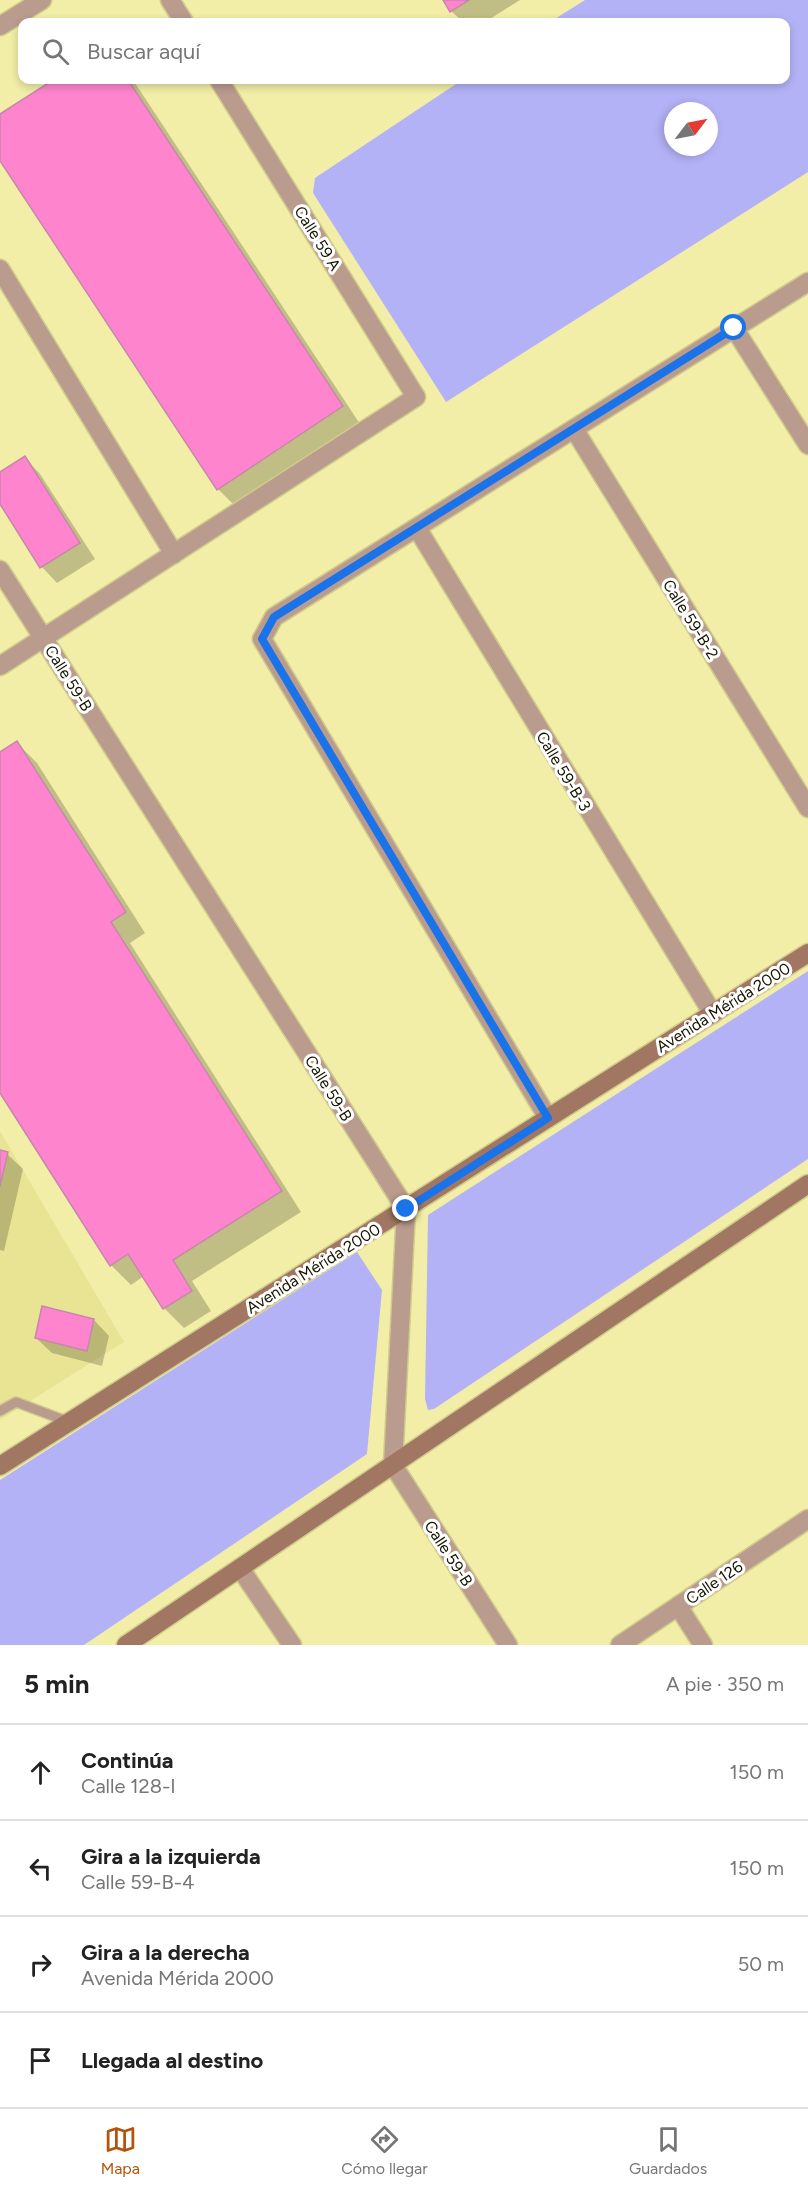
<!DOCTYPE html>
<html lang="es">
<head>
<meta charset="utf-8">
<style>
  :root { --surface:#fff; --page:#f6f6f6; --text:#222; --muted:#767676; --line:#e0e0e0; --accent:#b45309 }
  body { margin:0; font-family:Figtree,sans-serif; background:var(--page); color:var(--text) }
  .compass { position:absolute; left:664px; top:102px; width:54px; height:54px; border-radius:50%; background:var(--surface); box-shadow:0 3px 9px #0003; rotate:58deg }
  .stop { position:absolute; width:18px; height:18px; margin:-14px; border:4px solid #1a73e8; border-radius:50%; background:#fff }
  .stop.end { background:#1a73e8; border-color:#fff; box-shadow:0 2px 6px #0008 }
  .list { margin:0; padding:0; list-style:none }
  h2 { display:flex; justify-content:space-between; align-items:center; height:78px; margin:0; padding:0 24px; font-size:26px }
  h2 small { font-size:20px; font-weight:400; color:var(--muted) }
  .list li { display:grid; grid-template-columns:39px 1fr auto; gap:18px; align-items:center; box-sizing:border-box; height:96px; padding:0 24px; border-top:2px solid var(--line) }
  .list b { display:block; font-size:22px; white-space:nowrap }
  .list p { margin:0; font-size:20px; white-space:nowrap; color:var(--muted) }
  .list em { font-size:20px; font-style:normal; color:var(--muted) }
  .icon { flex:none; width:33px; height:33px; fill:none; stroke:currentColor; stroke-width:2; stroke-linecap:round; stroke-linejoin:round }
  .map { position:relative; flex:none; width:808px; height:1645px; overflow:hidden }
  .search { position:absolute; background:var(--surface); box-shadow:0 3px 9px #0003; left:18px; right:18px; top:18px; height:66px; display:flex; align-items:center; gap:15px; box-sizing:border-box; padding:0 21px; border-radius:12px; color:var(--muted); font-size:22px }
  .sheet { height:462px; background:var(--surface) }
  nav { display:flex; justify-content:space-around; align-items:center; box-sizing:border-box; height:84px; border-top:2px solid var(--line); background:var(--surface); font-size:16px; color:var(--muted) }
  nav a { display:grid; justify-items:center; gap:3px }
  nav .on { color:var(--accent) }
  .map>svg:first-child { display:block }
</style>
</head>
<body>
<div class="map">
<svg width="808" height="1645" viewBox="0 0 808 1645">
  <rect width="100%" height="100%" fill="#f2eea7"/>
  <!-- built -->
  <path fill="#e9e494" d="M 0,1131 L 124,1342 L 0,1420 Z"/>
  <!-- green -->
  <g fill="#b4b2f7" fill-rule="evenodd">
    <path d="M 585,0 L 808,0 L 808,172 L 446,402 L 313,193 L 315,178 L 462,80 L 786,80 L 786,22 L 550,22 ZM 673,111 L 709,111 L 709,147 L 673,147 Z"/>
    <path d="M 808,971 L 808,1159 L 434,1409 L 428,1410 L 425,1399 L 428,1215 Z"/>
    <path d="M 357,1252 L 382,1290 L 367,1454 L 84,1645 L 0,1645 L 0,1480 Z"/>
  </g>
  <!-- shadow -->
  <g fill="#0003">
    <path d="M 445,0 L 520,0 L 485,22 L 463,22 L 451,11 Z"/>
    <path d="M 55,80 L 133,80 L 362,427 L 238,509 L 218,489 L 0,159 L 0,116 Z"/>
    <path d="M 25,458 L 40,474 L 95,559 L 57,583 L 42,567 L 0,502 L 0,474 Z"/>
    <path d="M 17,743 L 37,763 L 145,933 L 130,943 L 301,1212 L 192,1281 L 211,1311 L 184,1328 L 164,1308 L 144,1276 L 131,1285 L 111,1265 L 0,1090 L 0,754 Z"/>
    <path d="M 0,1152 L 7,1154 L 23,1169 L 4,1251 L 0,1250 Z"/>
    <path d="M 94,1320 L 109,1336 L 102,1366 L 52,1353 L 36,1338 Z"/>
  </g>
  <!-- building -->
  <g fill="#fe85cd" stroke="#c787aa" stroke-width="1.5">
    <path d="M 443,0 L 469,0 L 450,12 Z"/>
    <path d="M 53,80 L 128,80 L 343,406 L 217,490 L 0,161 L 0,114 Z"/>
    <path d="M 25,456 L 80,543 L 40,568 L 0,504 L 0,472 Z"/>
    <path d="M 17,741 L 126,912 L 111,922 L 282,1191 L 173,1260 L 192,1291 L 163,1309 L 128,1254 L 110,1266 L 0,1093 L 0,752 Z"/>
    <path d="M 0,1150 L 8,1152 L 0,1186 Z"/>
    <path d="M 42,1306 L 94,1319 L 87,1351 L 35,1338 Z"/>
  </g>
  <g fill="none" stroke-linecap="round" stroke-linejoin="round">
    <!-- lane casing -->
    <g stroke="#cfcb8c" stroke-width="12">
      <path id="lane" d="M 0,1411 L 16,1402 L 69,1422"/>
    </g>
    <!-- street casing -->
    <g stroke="#cfcb8c" stroke-width="21">
      <g id="street">
        <path d="M 170,0 L 184,22"/>
        <path d="M 0,26 L 42,0"/>
        <path d="M 0,269 L 174,554"/>
        <path d="M 734,328 L 808,445"/>
        <path d="M 574,429 L 808,808"/>
        <path d="M 417,528 L 713,1014"/>
        <path d="M 0,570 L 406,1209 L 393,1465 L 508,1645"/>
        <path d="M 0,666 L 416,397 L 219,80"/>
        <path d="M 548,1118 L 262,639 L 274,617 L 808,282"/>
        <path d="M 240,1568 L 292,1645"/>
        <path d="M 678,1606 L 703,1645"/>
        <path d="M 620,1645 L 808,1519"/>
      </g>
    </g>
    <!-- secondary casing -->
    <g stroke="#cfcb8c" stroke-width="21">
      <g id="secondary">
        <path d="M 0,1466 L 808,953"/>
        <path d="M 126,1645 L 808,1184"/>
      </g>
    </g>
    <!-- lane -->
    <use href="#lane" stroke="#ba9c8e" stroke-width="9"/>
    <!-- street -->
    <use href="#street" stroke="#ba9c8e" stroke-width="18"/>
    <!-- secondary -->
    <use href="#secondary" stroke="#a17662" stroke-width="18"/>
  </g>
  <g fill="none" stroke-linecap="round" stroke-linejoin="round">
    <!-- route -->
    <path stroke="#1a73e8" stroke-width="8" d="M 406,1209 L 548,1118 L 262,639 L 274,617 L 734,328"/>
  </g>
  <g text-anchor="middle" stroke-width="6" stroke-linejoin="round" paint-order="stroke">
    <!-- street labels -->
    <g font-size="16" fill="#161400" stroke="#fff">
      <text transform="translate(318 238) rotate(58)" y="6">Calle 59 A</text>
      <text transform="translate(691 619) rotate(58)" y="6">Calle 59-B-2</text>
      <text transform="translate(69 678) rotate(58)" y="6">Calle 59-B</text>
      <text transform="translate(564 771) rotate(59)" y="6">Calle 59-B-3</text>
      <text transform="translate(723 1007) rotate(-32)" y="6">Avenida Mérida 2000</text>
      <text transform="translate(329 1088) rotate(58)" y="6">Calle 59-B</text>
      <text transform="translate(313 1268) rotate(-32)" y="6">Avenida Mérida 2000</text>
      <text transform="translate(449 1553) rotate(57)" y="6">Calle 59-B</text>
      <text transform="translate(714 1582) rotate(-34)" y="6">Calle 126</text>
    </g>
  </g>
</svg>
<svg class="compass" viewBox="-18 -18 36 36"><path d="M0-13l5 13h-10z" fill="#e53935"/><path d="M0 13l5-13h-10z" fill="#767676"/></svg>
<div class="stop" style="left:734px;top:328px"></div>
<div class="stop end" style="left:406px;top:1209px"></div>
<div class="search"><svg class="icon" aria-label="search" viewBox="0 0 24 24"><circle cx="10" cy="10" r="6"/><path d="M15 15l6 6"/></svg>Buscar aquí</div>
</div>
<section class="sheet">
<h2>5 min<small>A pie · 350 m</small></h2>
<ul class="list">
<li><svg class="icon" aria-label="ahead" viewBox="0 0 24 24"><path d="M12 20V5M6 11l6-6 6 6"/></svg><div><b>Continúa</b><p>Calle 128-I</p></div><em>150 m</em></li>
<li><svg class="icon" aria-label="left" viewBox="0 0 24 24"><path d="M17 20v-9H6M10 6l-5 5 5 5"/></svg><div><b>Gira a la izquierda</b><p>Calle 59-B-4</p></div><em>150 m</em></li>
<li><svg class="icon" aria-label="right" viewBox="0 0 24 24"><path d="M7 20v-9h11M14 6l5 5-5 5"/></svg><div><b>Gira a la derecha</b><p>Avenida Mérida 2000</p></div><em>50 m</em></li>
<li><svg class="icon" aria-label="arrive" viewBox="0 0 24 24"><path d="M6 21V4h12l-3 4 3 4H6"/></svg><div><b>Llegada al destino</b></div></li>
</ul>
</section>
<nav>
<a class="on"><svg class="icon" aria-label="map" viewBox="0 0 24 24"><path d="M3 6l6-2 6 2 6-2v14l-6 2-6-2-6 2zM9 4v14M15 6v14"/></svg>Mapa</a>
<a><svg class="icon" aria-label="directions" viewBox="0 0 24 24"><path d="M12 3l9 9-9 9-9-9zM9 14v-3h6M13 9l2 2-2 2"/></svg>Cómo llegar</a>
<a><svg class="icon" aria-label="saved" viewBox="0 0 24 24"><path d="M7 4h10v16l-5-4-5 4z"/></svg>Guardados</a>
</nav>
</body>
</html>
